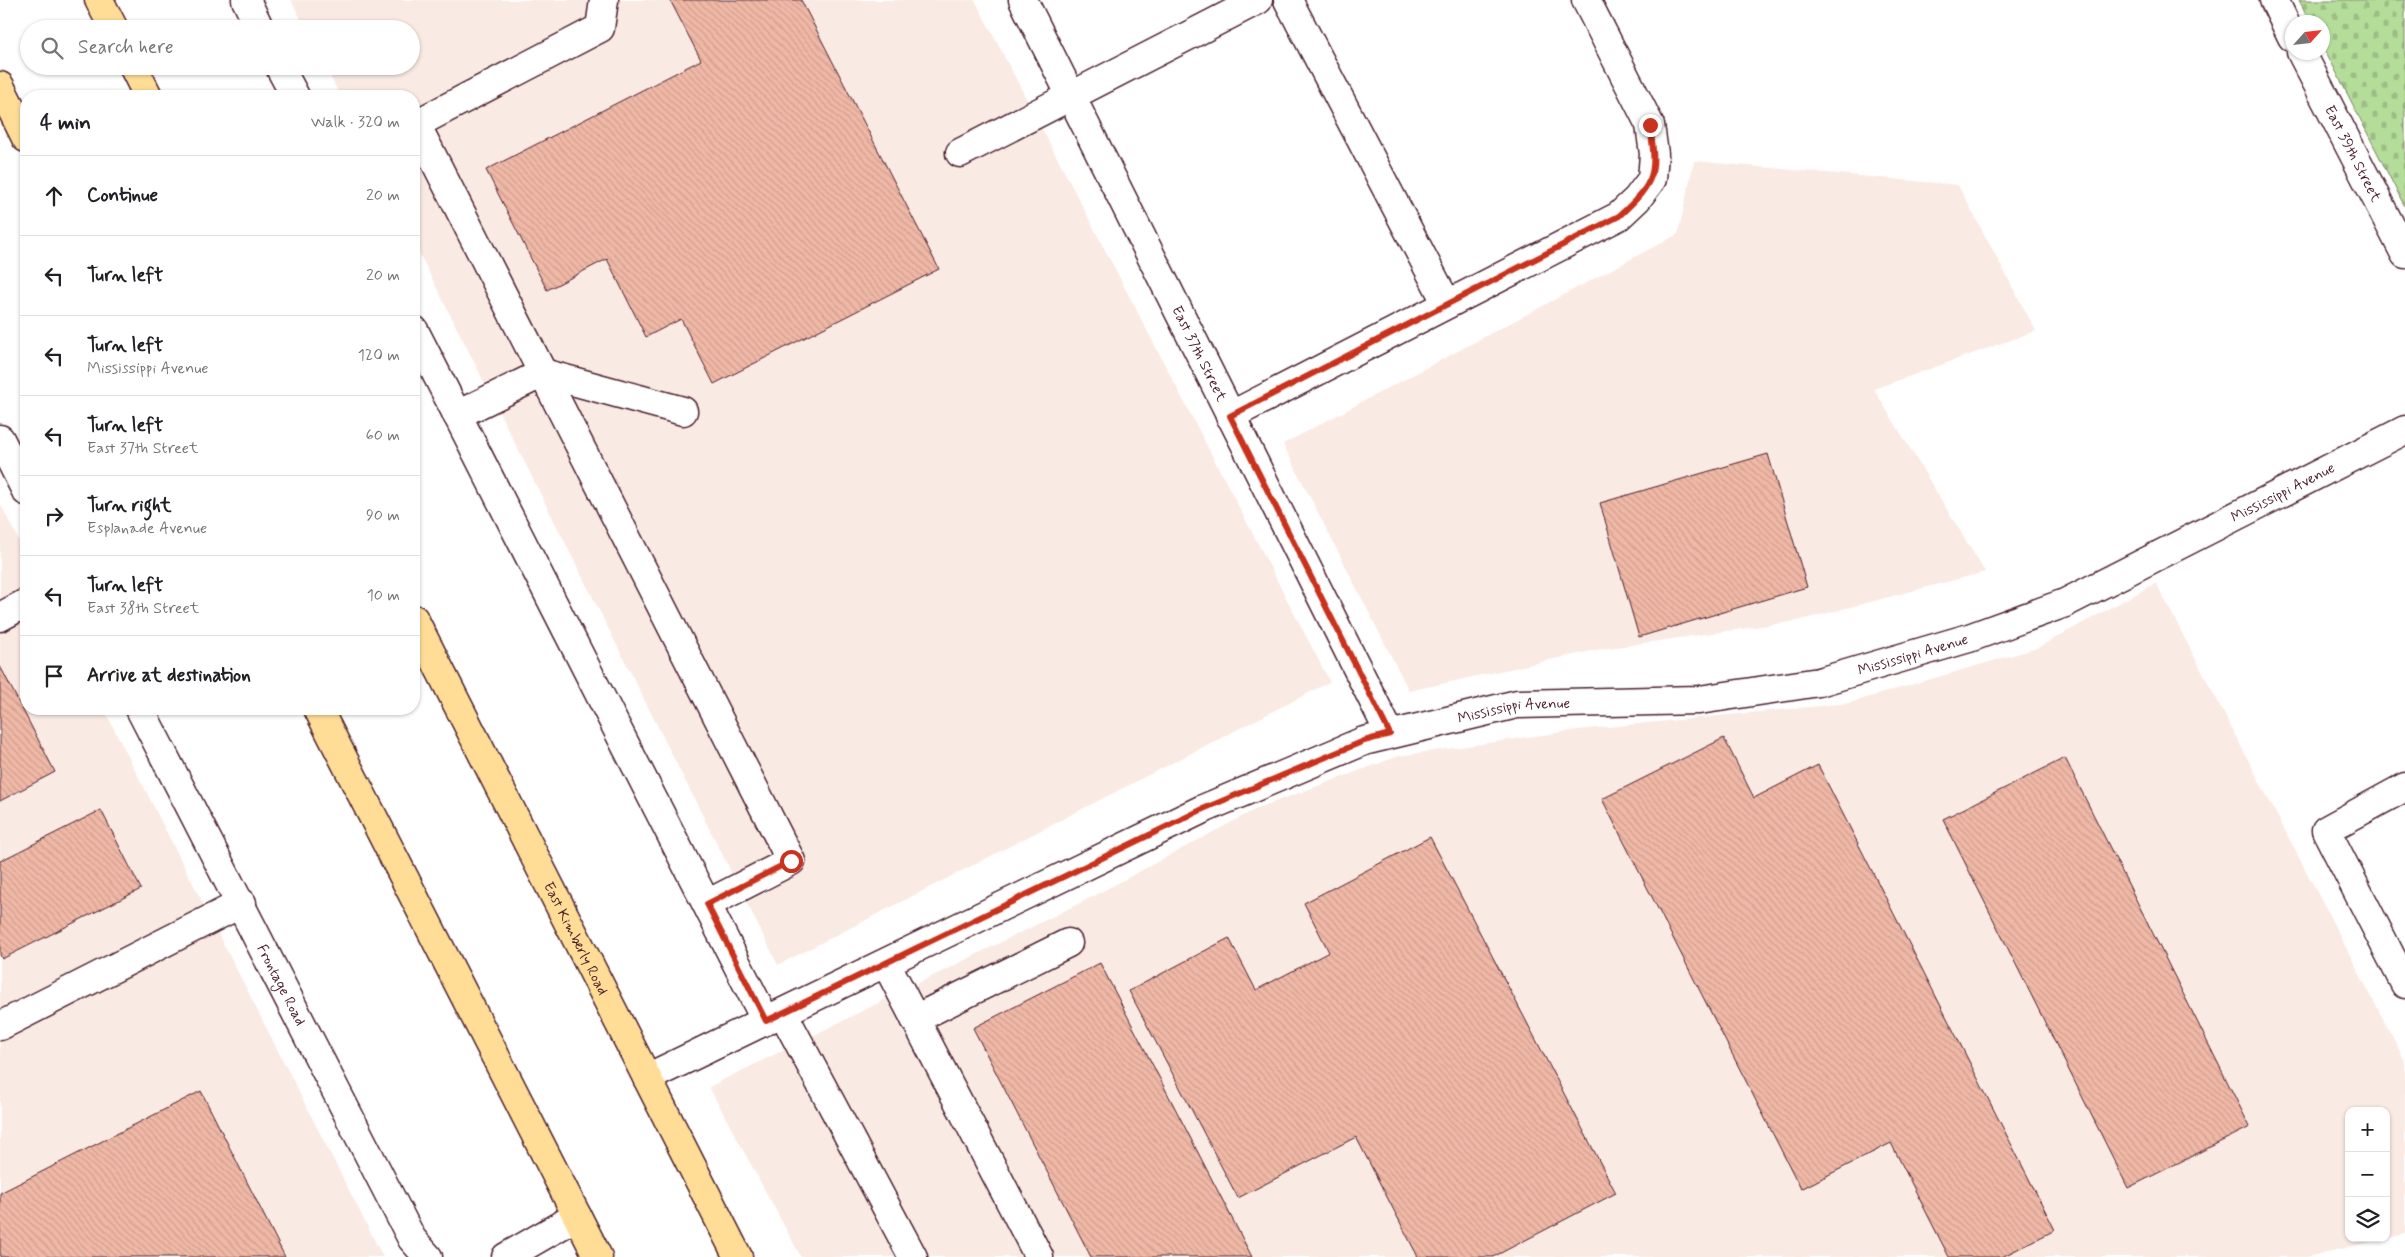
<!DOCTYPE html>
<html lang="en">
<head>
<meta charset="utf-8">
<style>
  :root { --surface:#fff; --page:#f6f6f6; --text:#202124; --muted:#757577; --line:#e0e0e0 }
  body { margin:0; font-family:Mynerve,sans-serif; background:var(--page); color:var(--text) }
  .controls { position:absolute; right:15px; bottom:15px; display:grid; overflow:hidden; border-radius:10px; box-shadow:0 1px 4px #0004 }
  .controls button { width:45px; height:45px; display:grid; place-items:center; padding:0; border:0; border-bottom:1px solid var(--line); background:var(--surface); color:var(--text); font:25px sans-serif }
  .compass { position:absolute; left:2285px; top:15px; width:45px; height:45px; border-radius:50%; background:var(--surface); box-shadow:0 1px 4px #0004; rotate:63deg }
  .stop { position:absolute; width:15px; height:15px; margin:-11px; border:4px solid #c8321e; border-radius:50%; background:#fff }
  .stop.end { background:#c8321e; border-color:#fff; box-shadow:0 1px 5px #0008 }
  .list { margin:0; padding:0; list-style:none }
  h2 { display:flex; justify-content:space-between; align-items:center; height:65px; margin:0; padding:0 20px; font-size:21px }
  h2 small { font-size:16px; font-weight:400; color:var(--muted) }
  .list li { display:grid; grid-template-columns:32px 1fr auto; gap:15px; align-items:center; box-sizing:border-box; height:80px; padding:0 20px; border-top:1px solid var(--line) }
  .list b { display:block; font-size:19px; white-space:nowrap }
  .list p { margin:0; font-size:16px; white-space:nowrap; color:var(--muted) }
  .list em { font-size:16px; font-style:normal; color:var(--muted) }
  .icon { flex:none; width:28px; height:28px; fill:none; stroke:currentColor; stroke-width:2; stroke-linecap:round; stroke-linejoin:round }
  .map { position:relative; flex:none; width:2405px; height:1257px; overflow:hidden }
  .search { position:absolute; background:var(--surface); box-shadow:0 1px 4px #0004; left:20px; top:20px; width:400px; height:55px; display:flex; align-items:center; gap:12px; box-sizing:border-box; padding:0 18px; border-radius:28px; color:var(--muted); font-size:19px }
  .panel { position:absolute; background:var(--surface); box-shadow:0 1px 4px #0004; left:20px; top:90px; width:400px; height:625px; border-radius:20px }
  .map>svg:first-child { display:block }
</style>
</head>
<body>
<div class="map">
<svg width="2405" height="1257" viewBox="0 0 2405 1257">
  <defs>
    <pattern id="cemetery-stones" width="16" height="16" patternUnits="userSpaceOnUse" patternTransform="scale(1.25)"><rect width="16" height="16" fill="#b4dd9a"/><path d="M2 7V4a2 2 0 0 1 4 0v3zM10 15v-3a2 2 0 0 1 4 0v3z" fill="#9cbd85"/></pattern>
    <pattern id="building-back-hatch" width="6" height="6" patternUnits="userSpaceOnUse" patternTransform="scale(1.25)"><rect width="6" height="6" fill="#f0b8a6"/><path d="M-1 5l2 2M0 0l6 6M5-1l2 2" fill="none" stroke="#cf9e8f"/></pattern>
  </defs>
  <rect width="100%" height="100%" fill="#fff"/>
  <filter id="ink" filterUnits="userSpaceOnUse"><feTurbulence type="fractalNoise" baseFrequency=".02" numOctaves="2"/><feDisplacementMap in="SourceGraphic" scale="10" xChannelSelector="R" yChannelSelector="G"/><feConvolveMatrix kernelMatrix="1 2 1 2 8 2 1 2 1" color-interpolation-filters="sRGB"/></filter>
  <g filter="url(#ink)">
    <!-- built -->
    <g fill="#faeae4" fill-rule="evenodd">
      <path d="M 291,0 L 975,0 L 1330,682 L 778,965 L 414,243 L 414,96 L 340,96 L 325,66 L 411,66 L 411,29 L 306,29 Z"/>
      <path d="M 1694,161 L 1958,185 L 2036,331 L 1874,389 L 1985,572 L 1797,621 L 1596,650 L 1409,691 L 1283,444 L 1678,234 Z"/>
      <path d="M 0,503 L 26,555 L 26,709 L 104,709 L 383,1257 L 0,1257 Z"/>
      <path d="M 2156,583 L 2405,1061 L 2405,1234 L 2307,1257 L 801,1257 L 709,1087 L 1090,898 L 1258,808 L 1399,756 L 1577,730 L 1849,703 L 2037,648 ZM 2349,1111 L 2386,1111 L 2386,1238 L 2349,1238 Z"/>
    </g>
    <!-- cemetery -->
    <path fill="url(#cemetery-stones)" stroke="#7f7e62" d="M 2299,0 L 2405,0 L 2405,207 L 2323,46 L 2322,22 L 2310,22 Z"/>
    <!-- building -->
    <g fill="url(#building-back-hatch)" stroke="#4a1f2b">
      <path d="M 670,0 L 801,0 L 939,269 L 714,384 L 681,319 L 646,337 L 607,259 L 547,290 L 486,170 L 701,60 Z"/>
      <path d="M 1768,454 L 1807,587 L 1639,637 L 1600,503 Z"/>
      <path d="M 0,666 L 55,772 L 0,801 Z"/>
      <path d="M 1724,738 L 1754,798 L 1818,765 L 2055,1230 L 2002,1257 L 1949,1257 L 1891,1143 L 1801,1189 L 1602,799 Z"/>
      <path d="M 2065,758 L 2250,1127 L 2128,1188 L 1943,819 Z"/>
      <path d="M 101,810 L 141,889 L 2,959 L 0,955 L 0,861 Z"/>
      <path d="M 1430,837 L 1616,1193 L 1493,1257 L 1418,1257 L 1356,1137 L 1238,1198 L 1129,991 L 1229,938 L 1256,990 L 1329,952 L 1304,903 Z"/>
      <path d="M 1100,963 L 1252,1257 L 1091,1257 L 973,1028 Z"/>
      <path d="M 201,1091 L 285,1257 L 0,1257 L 0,1193 Z"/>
    </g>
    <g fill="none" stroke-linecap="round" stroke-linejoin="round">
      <!-- minor casing -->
      <g stroke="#4a1f2b" stroke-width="31">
        <g id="minor">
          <path d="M 246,0 L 260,29"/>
          <path d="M 604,0 L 600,28 L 416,124 L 791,861 L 707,904"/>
          <path id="s1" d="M 1023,0 L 1390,734"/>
          <path d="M 1288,0 L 1447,304"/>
          <path d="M 2274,0 L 2292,37"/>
          <path id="s2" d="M 2301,52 L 2405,254"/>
          <path d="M 279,66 L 295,96"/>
          <path d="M 960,153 L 1258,0"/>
          <path d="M 414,330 L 766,1021"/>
          <path d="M 457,415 L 543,373 L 683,411"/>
          <path d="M 1230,416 L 1619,216 L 1637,199 L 1652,179 L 1654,154 L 1650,125 L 1586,0"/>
          <path d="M 0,439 L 26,491"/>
          <path d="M 0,617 L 26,603"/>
          <path id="s3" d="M 140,709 L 412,1239 L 428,1257"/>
          <path d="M 2405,787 L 2326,830 L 2405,984"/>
          <path d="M 886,963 L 1039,1257"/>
          <path d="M 783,1013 L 913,1257"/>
          <path d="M 915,1019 L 1068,943"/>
          <path d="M 0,1026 L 242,903"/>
          <path id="s4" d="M 647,1078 L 1203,809 L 1364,741 L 1517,704 L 1699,700 L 1819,682 L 1969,638 L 2065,603 L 2405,430"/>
          <path d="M 506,1257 L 577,1216"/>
        </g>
      </g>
      <!-- major casing -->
      <g stroke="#4a1f2b" stroke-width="31">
        <g id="major">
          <path d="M 99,0 L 114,29"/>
          <path d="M 133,66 L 148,96"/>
          <path d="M 0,86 L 26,138"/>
          <path id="s5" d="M 414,619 L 738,1257"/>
          <path d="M 318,709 L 598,1257"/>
        </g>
      </g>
      <!-- minor -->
      <use href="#minor" stroke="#fff" stroke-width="28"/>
      <!-- major -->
      <use href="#major" stroke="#ffdd96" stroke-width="28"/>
    </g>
  </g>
  <g fill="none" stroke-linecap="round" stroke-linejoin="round" filter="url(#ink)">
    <!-- route -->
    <path stroke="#c8321e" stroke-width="6" d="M 791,861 L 707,904 L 766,1021 L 1203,809 L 1364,741 L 1390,734 L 1230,416 L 1619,216 C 1656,182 1657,174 1650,125"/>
  </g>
  <g text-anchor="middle" stroke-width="4" stroke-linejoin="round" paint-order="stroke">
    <!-- street labels -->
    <g font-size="15" fill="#4a1f2b" stroke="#fff">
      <text dy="5" stroke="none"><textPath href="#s2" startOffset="114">East 39th Street</textPath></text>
      <text dy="5" stroke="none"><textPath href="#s1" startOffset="395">East 37th Street</textPath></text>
      <text dy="5" stroke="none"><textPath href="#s4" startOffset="1756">Mississippi Avenue</textPath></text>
      <text dy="5" stroke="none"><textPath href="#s4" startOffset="1351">Mississippi Avenue</textPath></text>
      <text dy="5" stroke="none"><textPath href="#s4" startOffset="946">Mississippi Avenue</textPath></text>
      <text dy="5" stroke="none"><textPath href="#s5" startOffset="358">East Kimberly Road</textPath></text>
      <text dy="5" stroke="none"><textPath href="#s3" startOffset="310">Frontage Road</textPath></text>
    </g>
  </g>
</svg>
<div class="controls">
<button>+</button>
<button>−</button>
<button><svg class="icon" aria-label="layers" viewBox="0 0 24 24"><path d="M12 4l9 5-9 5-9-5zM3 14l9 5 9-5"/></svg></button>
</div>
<svg class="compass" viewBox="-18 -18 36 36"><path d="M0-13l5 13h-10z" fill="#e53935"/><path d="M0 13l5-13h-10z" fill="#757577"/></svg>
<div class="stop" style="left:791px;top:861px"></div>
<div class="stop end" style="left:1650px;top:125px"></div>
<div class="search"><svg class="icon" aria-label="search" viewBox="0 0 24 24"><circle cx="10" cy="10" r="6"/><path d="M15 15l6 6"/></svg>Search here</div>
<section class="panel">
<h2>4 min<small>Walk · 320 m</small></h2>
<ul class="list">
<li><svg class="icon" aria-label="ahead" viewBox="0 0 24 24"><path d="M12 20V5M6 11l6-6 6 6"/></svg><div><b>Continue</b></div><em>20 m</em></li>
<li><svg class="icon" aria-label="left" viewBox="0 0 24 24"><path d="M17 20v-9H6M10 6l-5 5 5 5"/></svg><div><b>Turn left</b></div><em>20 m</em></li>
<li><svg class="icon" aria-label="left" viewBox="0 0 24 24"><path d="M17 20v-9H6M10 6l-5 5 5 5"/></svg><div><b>Turn left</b><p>Mississippi Avenue</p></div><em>120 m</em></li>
<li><svg class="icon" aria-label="left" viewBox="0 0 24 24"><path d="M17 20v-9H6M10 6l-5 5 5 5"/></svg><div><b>Turn left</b><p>East 37th Street</p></div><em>60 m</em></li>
<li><svg class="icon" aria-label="right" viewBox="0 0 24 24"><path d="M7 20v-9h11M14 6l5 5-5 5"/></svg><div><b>Turn right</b><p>Esplanade Avenue</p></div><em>90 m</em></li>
<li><svg class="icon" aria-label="left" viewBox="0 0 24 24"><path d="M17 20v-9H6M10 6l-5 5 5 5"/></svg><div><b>Turn left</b><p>East 38th Street</p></div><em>10 m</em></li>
<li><svg class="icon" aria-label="arrive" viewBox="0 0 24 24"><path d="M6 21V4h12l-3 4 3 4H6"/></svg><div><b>Arrive at destination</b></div></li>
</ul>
</section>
</div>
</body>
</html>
